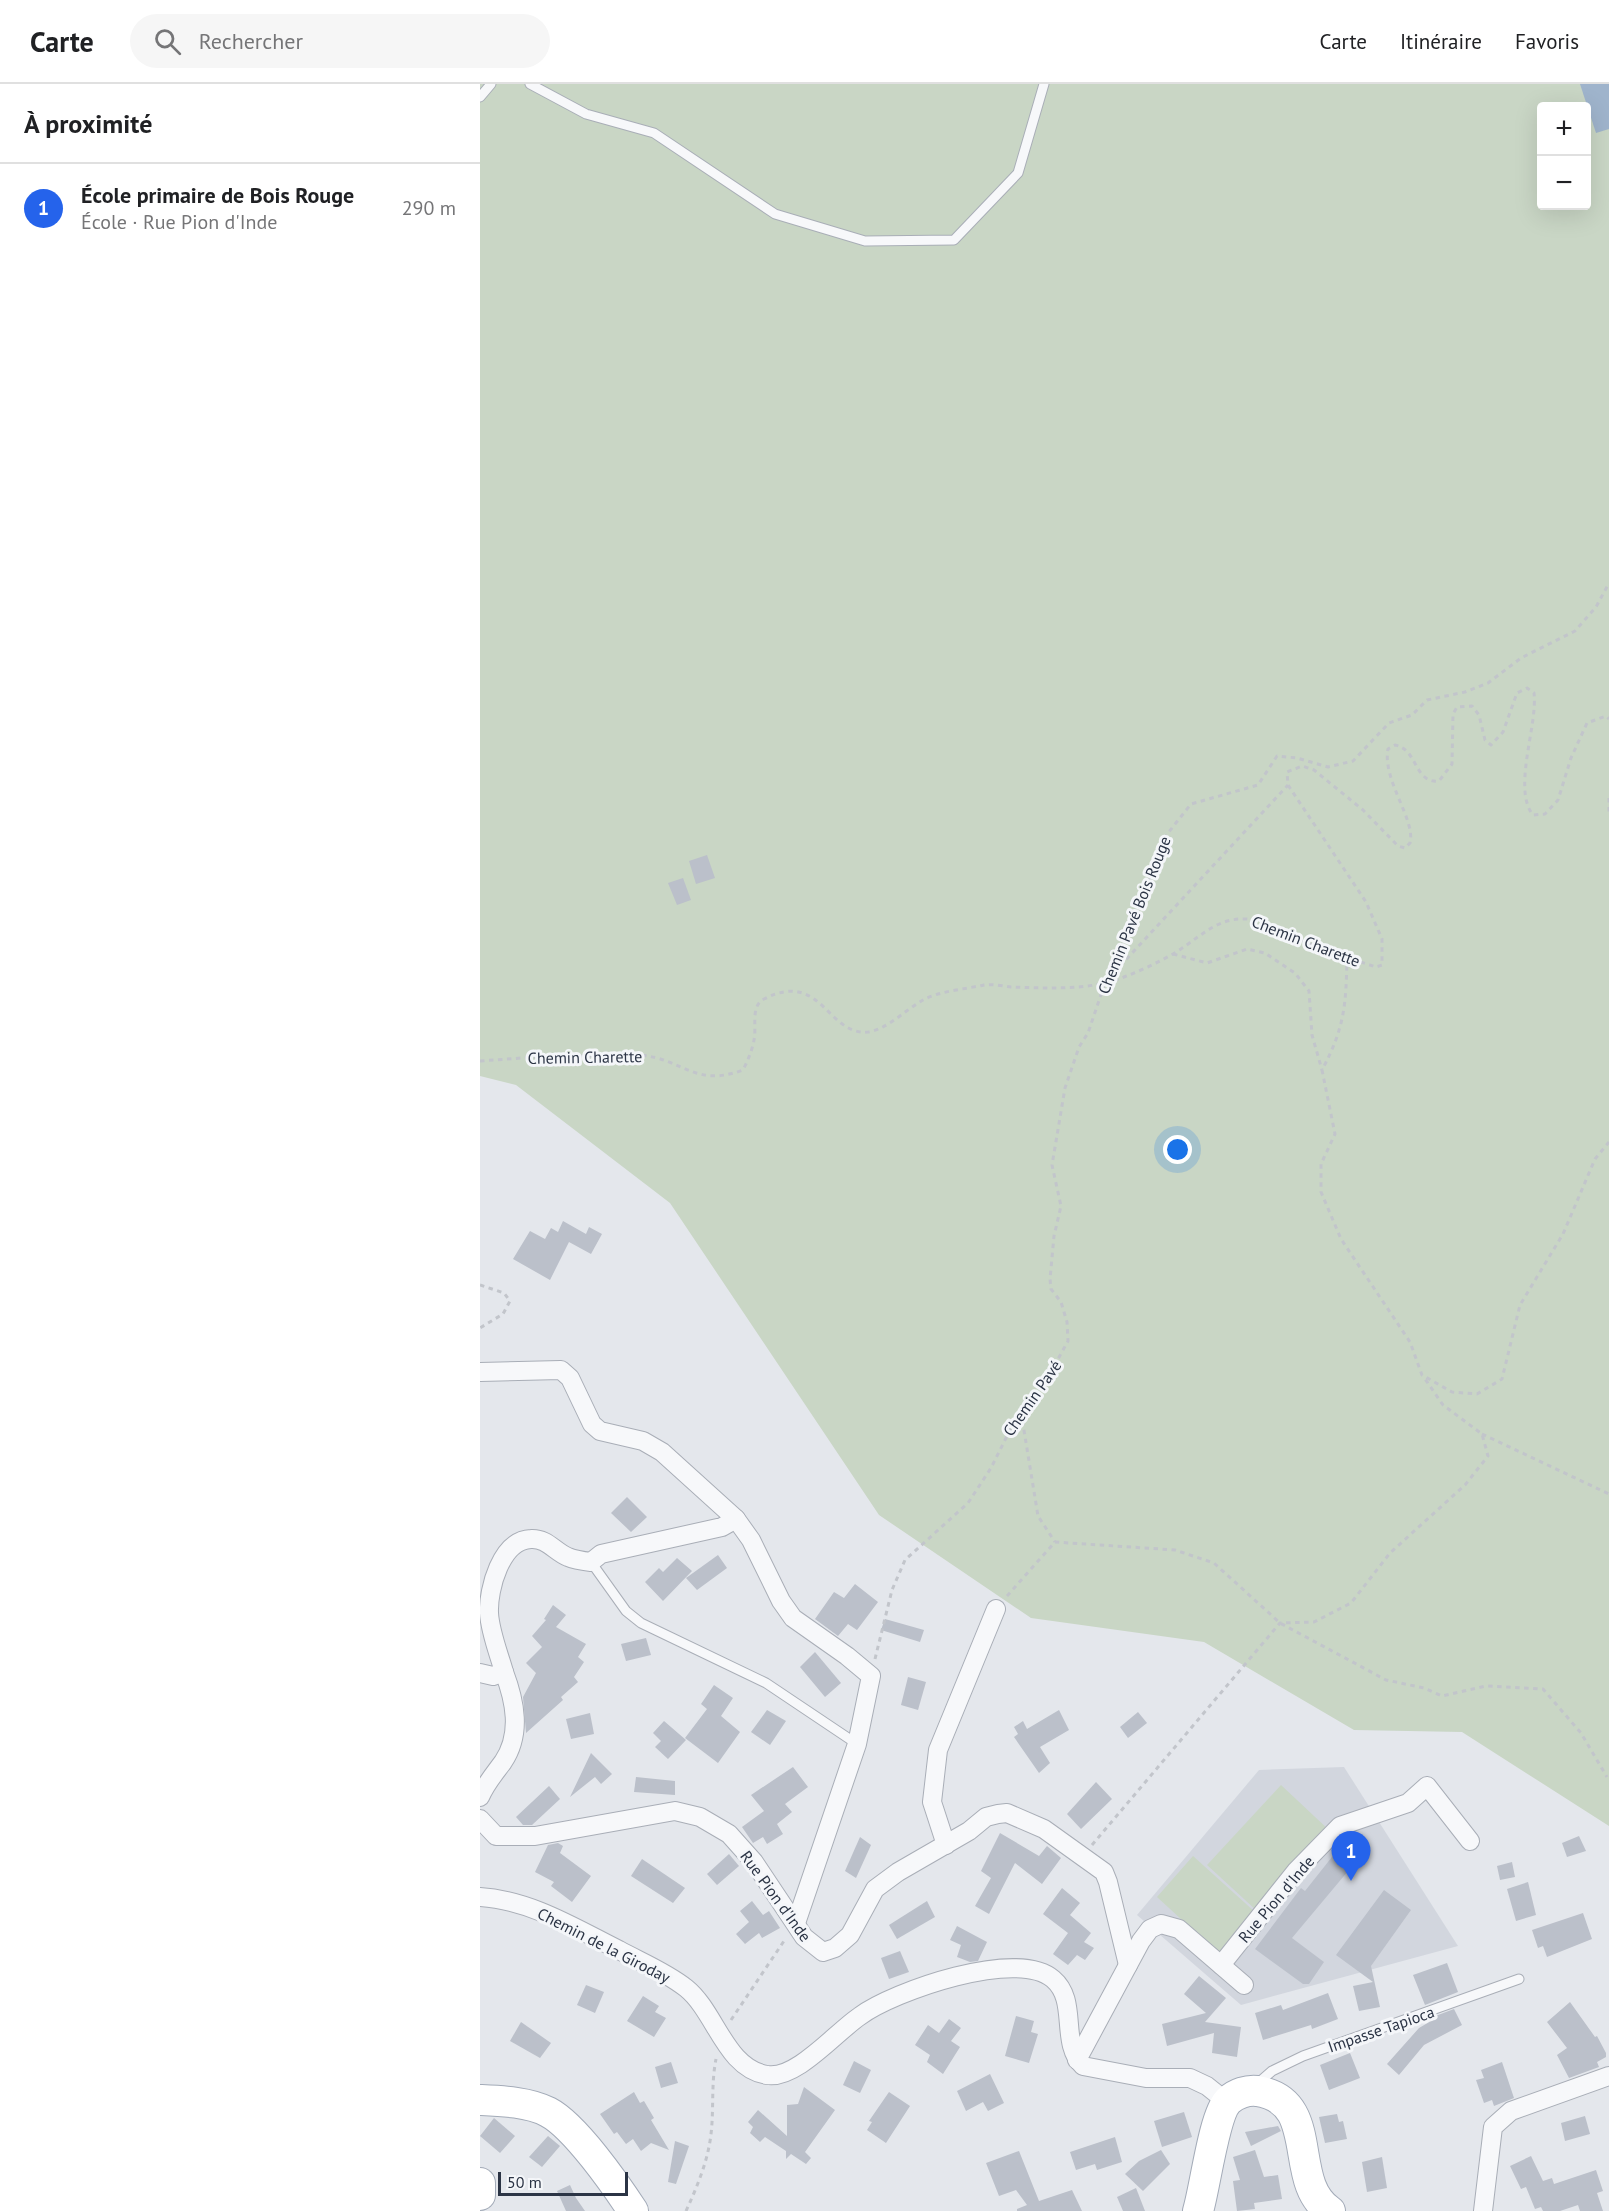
<!DOCTYPE html>
<html lang="fr">
<head>
<meta charset="utf-8">
<style>
  :root { --surface:#fff; --page:#f6f6f6; --text:#202124; --muted:#757577; --line:#e0e0e0; --accent:#2563eb }
  body { margin:0; font-family:"PT Sans",sans-serif; background:var(--page); color:var(--text) }
  .controls { position:absolute; right:18px; top:18px; display:grid; overflow:hidden; border-radius:6px; box-shadow:0 6px 24px #0002 }
  .controls button { width:54px; height:54px; display:grid; place-items:center; padding:0; border:0; border-bottom:2px solid var(--line); background:var(--surface); color:var(--text); font:30px sans-serif }
  .scale { position:absolute; left:18px; bottom:15px; width:130px; box-sizing:border-box; padding-left:6px; border:3px solid #2b3445; border-top:0; font-size:16px; line-height:21px; white-space:nowrap; color:#2b3445; -webkit-text-stroke:4px #f4f6f9; paint-order:stroke }
  .you { position:absolute; left:698px; top:1066px; width:21px; height:21px; margin:-15px; border:4px solid #fff; border-radius:50%; background:#1a73e8; box-shadow:0 0 0 9px #1a73e833 }
  .badge { display:grid; place-items:center; width:39px; height:39px; border-radius:50%; background:var(--accent); color:#fff; font-size:20px; font-weight:700 }
  .pin { position:absolute; translate:-50% -50px; filter:drop-shadow(0 2px 3px #0008) }
  .pin::after { content:''; position:absolute; top:32px; width:21px; height:18px; background:inherit; clip-path:polygon(0 0,100% 0,50% 100%) }
  .list { margin:0; padding:0; list-style:none }
  h2 { display:flex; justify-content:space-between; align-items:center; height:78px; margin:0; padding:0 24px; font-size:26px }
  h2 small { font-size:20px; font-weight:400; color:var(--muted) }
  .list li { display:grid; grid-template-columns:39px 1fr auto; gap:18px; align-items:center; box-sizing:border-box; height:90px; padding:0 24px; border-top:2px solid var(--line) }
  .list b { display:block; font-size:22px; white-space:nowrap }
  .list p { margin:0; font-size:20px; white-space:nowrap; color:var(--muted) }
  .list em { font-size:20px; font-style:normal; color:var(--muted) }
  .icon { flex:none; width:33px; height:33px; fill:none; stroke:currentColor; stroke-width:2; stroke-linecap:round; stroke-linejoin:round }
  .map { position:relative; flex:none; width:1129px; height:2127px; overflow:hidden }
  header { display:flex; align-items:center; gap:36px; box-sizing:border-box; height:84px; padding:0 30px; background:var(--surface); border-bottom:2px solid var(--line) }
  header strong { font-size:28px }
  nav { display:flex; gap:33px; margin-inline-start:auto; font-size:21px }
  .search { width:420px; height:54px; background:var(--page); display:flex; align-items:center; gap:15px; box-sizing:border-box; padding:0 21px; border-radius:33px; color:var(--muted); font-size:22px }
  main { display:flex }
  aside { flex:1; background:var(--surface) }
  .map>svg:first-child { display:block }
</style>
</head>
<body>
<header>
<strong>Carte</strong>
<div class="search"><svg class="icon" aria-label="search" viewBox="0 0 24 24"><circle cx="10" cy="10" r="6"/><path d="M15 15l6 6"/></svg>Rechercher</div>
<nav><a>Carte</a><a>Itinéraire</a><a>Favoris</a></nav>
</header>
<main>
<aside>
<h2>À proximité<small></small></h2>
<ul class="list">
<li><span class="badge">1</span><div><b>École primaire de Bois Rouge</b><p>École · Rue Pion d'Inde</p></div><em>290 m</em></li>
</ul>
</aside>
<div class="map">
<svg width="1129" height="2127" viewBox="0 0 1129 2127">
  <rect width="100%" height="100%" fill="#e4e7ec"/>
  <!-- built -->
  <path fill="#d2d6de" d="M 864,1683 L 978,1862 L 761,1921 L 657,1831 L 779,1686 Z"/>
  <!-- green -->
  <g fill="#c9d6c5" fill-rule="evenodd">
    <path d="M 0,0 L 1129,0 L 1129,1742 L 982,1648 L 874,1646 L 724,1558 L 551,1534 L 399,1431 L 190,1119 L 36,1001 L 0,992 ZM 1062,22 L 1106,22 L 1106,122 L 1062,122 Z"/>
    <path d="M 801,1701 L 850,1747 L 777,1827 L 727,1781 Z"/>
    <path d="M 713,1772 L 775,1828 L 738,1869 L 677,1813 Z"/>
  </g>
  <!-- water -->
  <path fill="#9fb4cc" d="M 1100,0 L 1129,0 L 1129,45 L 1116,49 Z"/>
  <!-- building -->
  <g fill="#bbc0ca">
    <path d="M 227,771 L 235,794 L 216,800 L 209,777 Z"/>
    <path d="M 203,794 L 211,816 L 197,821 L 188,799 Z"/>
    <path d="M 83,1137 L 106,1150 L 109,1143 L 122,1150 L 111,1170 L 89,1158 L 70,1196 L 33,1175 L 50,1147 L 65,1155 L 71,1144 L 78,1148 Z"/>
    <path d="M 147,1413 L 167,1433 L 151,1448 L 131,1429 Z"/>
    <path d="M 238,1471 L 247,1484 L 217,1506 L 206,1494 Z"/>
    <path d="M 197,1474 L 212,1487 L 183,1517 L 165,1498 L 179,1484 L 183,1488 Z"/>
    <path d="M 375,1500 L 398,1518 L 377,1546 L 368,1540 L 358,1552 L 335,1535 L 354,1508 L 364,1514 Z"/>
    <path d="M 73,1521 L 86,1531 L 76,1543 L 106,1560 L 98,1573 L 104,1578 L 94,1593 L 98,1598 L 81,1613 L 83,1616 L 46,1649 L 43,1613 L 56,1589 L 46,1579 L 62,1563 L 52,1552 L 66,1536 L 64,1535 Z"/>
    <path d="M 405,1535 L 444,1546 L 440,1558 L 401,1546 Z"/>
    <path d="M 166,1554 L 171,1571 L 146,1577 L 141,1560 Z"/>
    <path d="M 335,1568 L 361,1599 L 345,1613 L 320,1583 Z"/>
    <path d="M 428,1593 L 446,1598 L 438,1626 L 421,1621 Z"/>
    <path d="M 234,1601 L 253,1614 L 241,1632 L 260,1648 L 238,1679 L 205,1654 L 227,1625 L 221,1620 Z"/>
    <path d="M 287,1626 L 306,1637 L 290,1661 L 271,1648 Z"/>
    <path d="M 579,1626 L 589,1646 L 560,1663 L 570,1679 L 559,1689 L 534,1653 L 538,1650 L 534,1643 L 543,1637 L 547,1645 Z"/>
    <path d="M 658,1628 L 667,1639 L 648,1654 L 640,1643 Z"/>
    <path d="M 110,1629 L 114,1650 L 91,1655 L 86,1635 Z"/>
    <path d="M 184,1637 L 206,1656 L 188,1675 L 175,1663 L 181,1657 L 173,1649 Z"/>
    <path d="M 111,1669 L 132,1690 L 121,1700 L 115,1693 L 90,1713 Z"/>
    <path d="M 313,1683 L 328,1703 L 305,1720 L 312,1728 L 297,1740 L 303,1750 L 287,1760 L 283,1753 L 273,1759 L 262,1743 L 284,1727 L 271,1711 Z"/>
    <path d="M 156,1693 L 195,1697 L 195,1711 L 154,1708 Z"/>
    <path d="M 616,1698 L 632,1715 L 601,1745 L 587,1730 Z"/>
    <path d="M 69,1702 L 80,1715 L 52,1741 L 43,1741 L 36,1733 Z"/>
    <path d="M 520,1749 L 559,1772 L 567,1762 L 581,1774 L 562,1800 L 535,1779 L 509,1830 L 495,1822 L 511,1794 L 501,1787 Z"/>
    <path d="M 1099,1752 L 1106,1767 L 1087,1773 L 1082,1759 Z"/>
    <path d="M 380,1753 L 391,1761 L 376,1794 L 365,1787 Z"/>
    <path d="M 867,1754 L 884,1768 L 812,1854 L 844,1878 L 829,1900 L 823,1900 L 775,1865 L 821,1804 L 825,1807 Z"/>
    <path d="M 78,1759 L 83,1762 L 80,1769 L 111,1792 L 92,1818 L 71,1802 L 74,1798 L 55,1788 L 68,1761 Z"/>
    <path d="M 249,1770 L 259,1782 L 237,1801 L 227,1790 Z"/>
    <path d="M 162,1775 L 205,1804 L 193,1819 L 151,1792 Z"/>
    <path d="M 1032,1778 L 1035,1793 L 1020,1796 L 1017,1782 Z"/>
    <path d="M 1048,1798 L 1056,1831 L 1036,1837 L 1027,1805 Z"/>
    <path d="M 582,1804 L 600,1819 L 590,1831 L 611,1849 L 604,1858 L 614,1864 L 605,1876 L 597,1871 L 588,1881 L 573,1870 L 588,1849 L 563,1830 Z"/>
    <path d="M 904,1806 L 931,1826 L 891,1882 L 900,1923 L 879,1927 L 873,1902 L 893,1898 L 856,1871 Z"/>
    <path d="M 272,1817 L 283,1831 L 289,1827 L 300,1844 L 282,1854 L 279,1849 L 265,1860 L 256,1850 L 269,1838 L 260,1827 Z"/>
    <path d="M 447,1817 L 455,1833 L 417,1855 L 409,1841 Z"/>
    <path d="M 1103,1829 L 1112,1855 L 1067,1873 L 1063,1862 L 1058,1864 L 1052,1846 Z"/>
    <path d="M 477,1842 L 507,1858 L 498,1877 L 490,1878 L 477,1873 L 481,1861 L 470,1856 Z"/>
    <path d="M 420,1867 L 429,1888 L 409,1895 L 401,1874 Z"/>
    <path d="M 967,1879 L 978,1908 L 945,1921 L 933,1891 Z"/>
    <path d="M 719,1892 L 746,1914 L 725,1938 L 761,1943 L 757,1973 L 732,1969 L 734,1949 L 687,1962 L 682,1940 L 726,1929 L 704,1910 Z"/>
    <path d="M 106,1901 L 124,1908 L 115,1929 L 97,1921 Z"/>
    <path d="M 848,1909 L 858,1935 L 832,1945 L 831,1941 L 783,1956 L 775,1929 L 801,1921 L 803,1926 Z"/>
    <path d="M 163,1912 L 179,1922 L 175,1928 L 186,1934 L 174,1953 L 147,1937 Z"/>
    <path d="M 1090,1918 L 1115,1953 L 1117,1952 L 1126,1969 L 1126,1973 L 1117,1978 L 1119,1983 L 1089,1994 L 1077,1971 L 1087,1964 L 1067,1938 Z"/>
    <path d="M 974,1925 L 982,1941 L 944,1961 L 919,1991 L 907,1980 L 939,1944 L 951,1937 L 950,1934 Z"/>
    <path d="M 536,1932 L 554,1937 L 551,1948 L 558,1950 L 549,1979 L 525,1972 Z"/>
    <path d="M 469,1935 L 481,1944 L 471,1957 L 480,1963 L 463,1990 L 447,1978 L 450,1971 L 435,1961 L 448,1941 L 459,1949 Z"/>
    <path d="M 41,1938 L 71,1959 L 60,1974 L 30,1957 Z"/>
    <path d="M 870,1969 L 880,1994 L 849,2006 L 840,1981 Z"/>
    <path d="M 374,1977 L 391,1986 L 380,2009 L 363,2001 Z"/>
    <path d="M 191,1978 L 198,1999 L 181,2004 L 175,1983 Z"/>
    <path d="M 1022,1978 L 1034,2014 L 1014,2022 L 1012,2016 L 1004,2019 L 996,1996 L 1004,1994 L 1001,1986 Z"/>
    <path d="M 510,1990 L 524,2019 L 508,2027 L 503,2018 L 486,2027 L 477,2007 Z"/>
    <path d="M 324,2003 L 355,2026 L 325,2068 L 331,2074 L 326,2080 L 311,2070 L 306,2075 L 306,2067 L 285,2053 L 280,2058 L 270,2049 L 273,2043 L 268,2038 L 278,2026 L 307,2052 L 307,2021 L 318,2020 Z"/>
    <path d="M 154,2008 L 160,2019 L 164,2017 L 174,2034 L 171,2036 L 189,2066 L 171,2059 L 161,2067 L 153,2055 L 146,2060 L 137,2048 L 134,2050 L 120,2030 Z"/>
    <path d="M 409,2008 L 430,2022 L 406,2059 L 387,2046 L 392,2038 L 389,2037 Z"/>
    <path d="M 704,2028 L 712,2053 L 682,2063 L 674,2037 Z"/>
    <path d="M 857,2030 L 859,2038 L 863,2037 L 867,2055 L 845,2059 L 839,2033 Z"/>
    <path d="M 1105,2032 L 1110,2050 L 1085,2057 L 1081,2039 Z"/>
    <path d="M 14,2034 L 35,2052 L 20,2069 L 0,2052 Z"/>
    <path d="M 798,2042 L 801,2047 L 771,2062 L 765,2048 Z"/>
    <path d="M 68,2052 L 80,2062 L 62,2083 L 49,2073 Z"/>
    <path d="M 635,2053 L 642,2078 L 617,2086 L 615,2080 L 596,2086 L 590,2068 Z"/>
    <path d="M 195,2057 L 209,2062 L 196,2100 L 188,2098 Z"/>
    <path d="M 681,2066 L 690,2080 L 663,2107 L 645,2090 L 659,2077 Z"/>
    <path d="M 775,2066 L 784,2093 L 798,2091 L 802,2115 L 774,2119 L 775,2125 L 757,2127 L 753,2097 L 760,2096 L 753,2073 Z"/>
    <path d="M 539,2067 L 559,2117 L 592,2106 L 602,2127 L 537,2127 L 537,2125 L 547,2121 L 536,2106 L 519,2112 L 506,2079 Z"/>
    <path d="M 1051,2072 L 1063,2097 L 1072,2094 L 1074,2100 L 1116,2086 L 1123,2107 L 1117,2109 L 1123,2127 L 1100,2127 L 1098,2121 L 1080,2127 L 1063,2127 L 1061,2123 L 1055,2125 L 1046,2103 L 1041,2105 L 1030,2082 Z"/>
    <path d="M 902,2073 L 907,2104 L 887,2108 L 882,2078 Z"/>
    <path d="M 90,2101 L 96,2114 L 105,2127 L 86,2127 L 77,2107 Z"/>
    <path d="M 656,2104 L 665,2127 L 643,2127 L 637,2113 Z"/>
  </g>
  <g fill="none" stroke-linecap="round" stroke-linejoin="round">
    <!-- service casing -->
    <g stroke="#a9aeb7" stroke-width="11">
      <g id="service">
        <path d="M 50,0 L 106,30 L 174,49 L 295,130 L 385,157 L 474,156 L 538,89 L 564,0"/>
        <path d="M 0,13 L 11,0"/>
        <path d="M 111,1478 L 146,1527 L 161,1539 L 286,1599 L 377,1660"/>
        <path d="M 776,2001 L 792,1987 L 823,1972 L 1039,1895"/>
      </g>
    </g>
    <!-- minor casing -->
    <g stroke="#a9aeb7" stroke-width="20">
      <g id="minor">
        <path d="M 0,1288 L 81,1286 L 90,1294 L 112,1340 L 120,1347 L 163,1357 L 182,1368 L 256,1435 L 271,1456 L 301,1517 L 313,1534 L 367,1572 L 391,1592 L 377,1660 L 316,1839"/>
        <path d="M 24,1588 C 19,1570 10,1548 9,1529 C 8,1505 21,1456 51,1455 C 67,1454 75,1468 88,1473 C 95,1476 103,1477 111,1478 L 121,1470 L 242,1443 L 256,1435"/>
        <path d="M 0,1589 L 13,1592 L 24,1588 C 35,1617 42,1650 23,1678 C 15,1689 6,1699 0,1713"/>
        <path d="M 0,1735 L 16,1752 L 55,1752 L 195,1727 L 220,1733 L 249,1750 L 274,1778 L 324,1853 L 343,1868 L 355,1864 L 370,1851 L 395,1805 L 418,1788 L 489,1747 L 506,1733 L 518,1730 L 527,1729 L 564,1745 L 624,1788 L 628,1798 L 648,1881"/>
        <path d="M 466,1761 L 452,1718 L 458,1666 L 516,1525"/>
        <path d="M 0,1813 C 50,1816 95,1844 139,1866 C 161,1878 186,1888 206,1904 C 236,1928 245,1984 287,1991 C 316,1996 356,1948 380,1932 C 414,1907 537,1864 573,1895 C 599,1917 579,1958 603,1982 L 666,1994 L 710,1994 L 727,2002 L 747,2018"/>
        <path d="M 741,1881 L 816,1787 L 860,1742 L 928,1719 L 947,1702 L 990,1757"/>
        <path d="M 597,1976 L 661,1857 L 670,1845 L 681,1840 L 699,1845 L 764,1901"/>
        <path d="M 1003,2127 L 1013,2043 L 1031,2027 L 1129,1992"/>
      </g>
    </g>
    <!-- primary casing -->
    <g stroke="#a3abb8" stroke-width="32">
      <g id="primary">
        <path d="M 0,2016 C 22,2017 49,2018 68,2028 C 95,2042 136,2101 153,2127"/>
        <path d="M 0,2099 L 0,2111"/>
        <path d="M 718,2127 C 725,2104 734,2031 748,2017 C 756,2009 768,2006 777,2007 C 843,2017 806,2098 850,2127"/>
      </g>
    </g>
    <!-- path -->
    <g stroke="#c2c5cb" stroke-width="3" stroke-dasharray="4.5 4.5" stroke-linecap="butt">
      <path d="M 1129,714 L 1129,731"/>
      <path d="M 693,870 L 727,879 L 767,865 L 785,869 L 815,889 L 829,907 L 832,951 L 842,986"/>
      <path d="M 867,873 C 866,920 865,943 842,986 L 855,1050 L 841,1080 L 841,1108 L 861,1155 L 930,1258 L 942,1291 L 972,1308 L 997,1310 L 1022,1295 L 1040,1221 L 1083,1150 L 1115,1075 L 1129,1058"/>
      <path d="M 628,895 L 808,701"/>
      <path d="M 0,977 L 56,973 L 160,971 C 204,975 215,1004 263,986 C 268,976 272,967 274,956 C 277,943 270,922 284,915 C 342,885 347,952 388,948 C 408,945 425,926 443,916 C 459,907 486,905 504,901 C 513,900 523,902 531,903 C 568,904 609,907 644,893 C 660,887 677,879 693,870 C 717,856 735,834 764,835 C 786,835 805,848 823,857 C 846,867 872,875 896,883 L 902,881 L 902,855 L 886,818 L 808,701 L 807,688 L 822,682 L 834,686 L 883,726 L 918,762 L 925,764 L 930,759 C 936,736 902,696 908,665 L 915,661 C 938,665 934,700 959,697 L 972,680 L 973,630 L 977,623 L 992,622 L 999,631 L 1005,656 L 1011,661 L 1023,648 L 1037,609 L 1047,604 L 1054,609 C 1058,641 1032,705 1053,731 L 1065,730 L 1078,716 L 1091,674 L 1107,639 L 1126,632 L 1129,635"/>
      <path d="M 0,1201 L 24,1209 L 30,1217 L 23,1230 L 0,1244"/>
      <path d="M 541,1328 L 558,1432 L 575,1458"/>
      <path d="M 1002,1350 L 1129,1410"/>
      <path d="M 527,1512 L 575,1458 L 695,1466 L 734,1479 L 800,1539 L 906,1596 L 944,1604 L 962,1612 L 1006,1602 L 1063,1605 L 1101,1649 L 1127,1693"/>
      <path d="M 395,1575 L 412,1506 L 425,1476 L 488,1419 L 511,1384 L 537,1332 L 572,1286 L 588,1257 L 587,1238 L 581,1218 L 571,1205 L 570,1195 L 574,1152 L 581,1122 L 572,1081 L 585,1004 L 599,963 L 608,949 L 625,899 L 663,813 L 684,754 L 711,720 L 778,701 L 797,672 L 817,674 L 848,683 L 873,677 L 909,639 L 932,631 L 947,616 L 985,608 L 1008,599 L 1041,574 L 1095,547 L 1116,523 L 1129,499"/>
      <path d="M 612,1761 L 800,1539 L 834,1538 L 871,1519 L 910,1469 L 985,1401 L 1008,1372 L 1002,1350 L 963,1321 L 943,1292"/>
      <path d="M 251,1936 L 306,1854"/>
      <path d="M 206,2127 C 217,2103 228,2077 231,2050 C 234,2025 231,2000 236,1975"/>
    </g>
    <!-- service -->
    <use href="#service" stroke="#f7f8fa" stroke-width="9"/>
    <!-- minor -->
    <use href="#minor" stroke="#f7f8fa" stroke-width="18"/>
    <!-- primary -->
    <use href="#primary" stroke="#fff" stroke-width="30"/>
  </g>
  <g text-anchor="middle" stroke-width="6" stroke-linejoin="round" paint-order="stroke">
    <!-- street labels -->
    <g font-size="16" fill="#2b3445" stroke="#f4f6f9">
      <text transform="translate(654 831) rotate(-68)" y="6">Chemin Pavé Bois Rouge</text>
      <text transform="translate(826 857) rotate(21)" y="6">Chemin Charette</text>
      <text transform="translate(105 973) rotate(-1)" y="6">Chemin Charette</text>
      <text transform="translate(552 1314) rotate(-55)" y="6">Chemin Pavé</text>
      <text transform="translate(296 1812) rotate(54)" y="6">Rue Pion d'Inde</text>
      <text transform="translate(796 1815) rotate(-50)" y="6">Rue Pion d'Inde</text>
      <text transform="translate(124 1861) rotate(27)" y="6">Chemin de la Giroday</text>
      <text transform="translate(901 1945) rotate(-19)" y="6">Impasse Tapioca</text>
    </g>
  </g>
</svg>
<div class="controls">
<button>+</button>
<button>−</button>
</div>
<div class="scale">50 m</div>
<div class="you"></div>
<div class="pin badge" style="left:871px;top:1797px">1</div>
</div>
</main>
</body>
</html>
